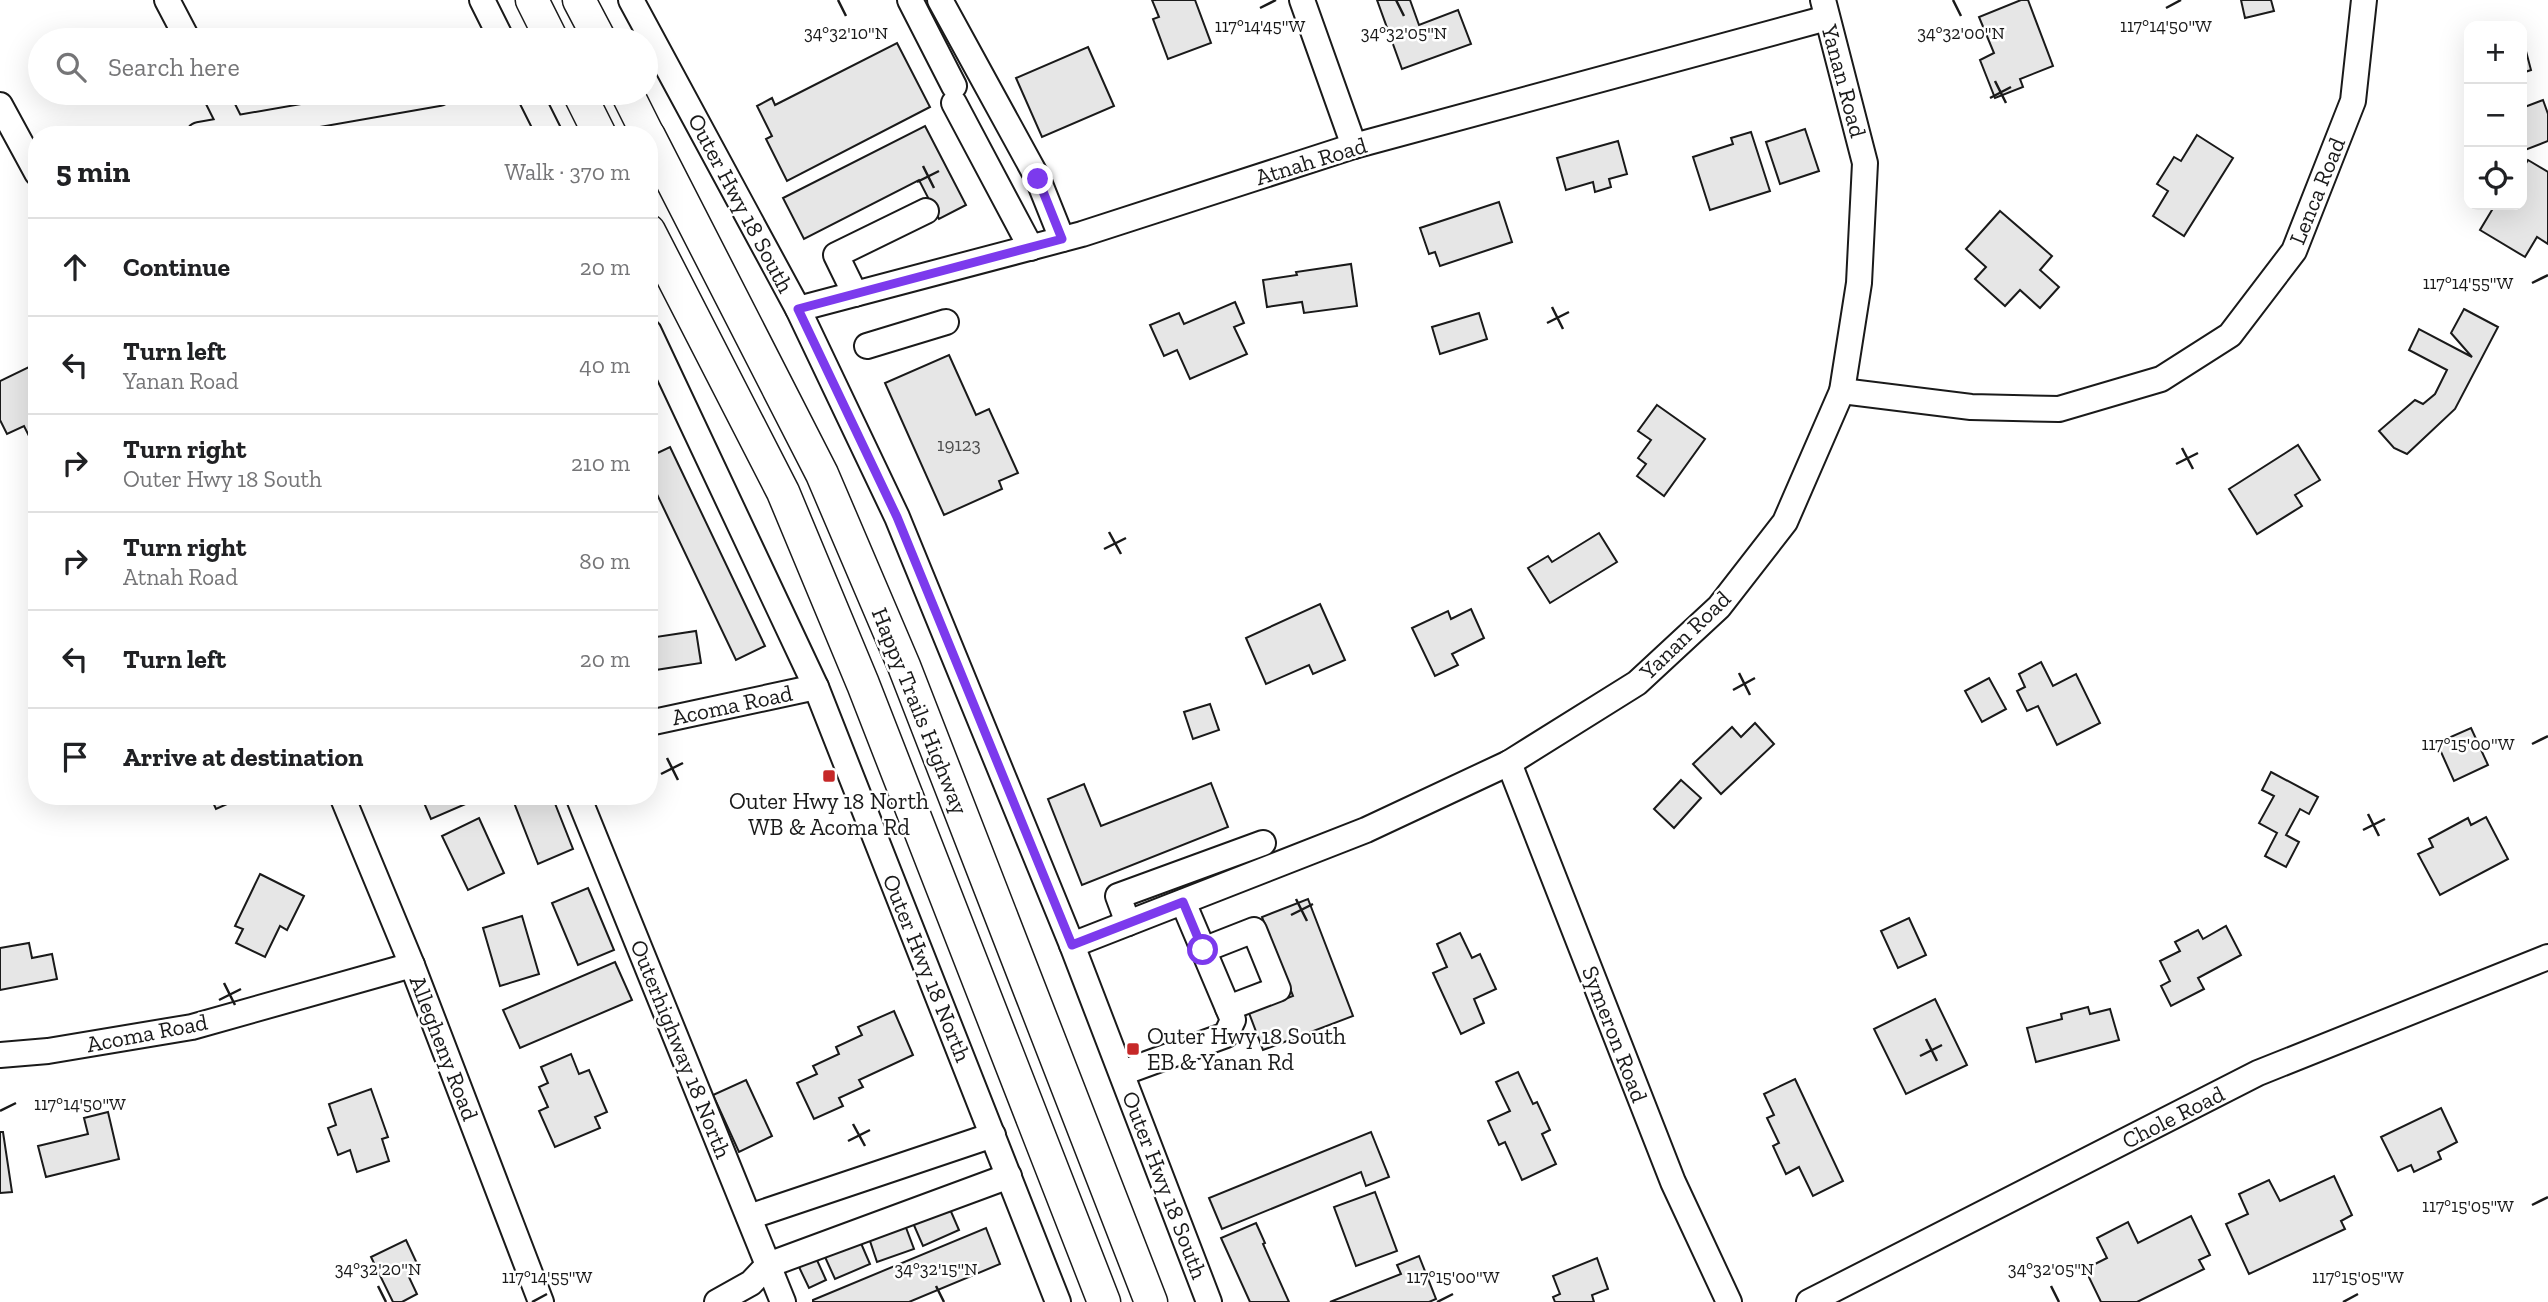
<!DOCTYPE html>
<html lang="en">
<head>
<meta charset="utf-8">
<style>
  :root { --surface:#fff; --page:#f2f2f2; --text:#202124; --muted:#757577; --line:#e0e0e0 }
  body { margin:0; font-family:"Zilla Slab",serif; background:var(--page); color:var(--text) }
  .controls { position:absolute; right:21px; top:21px; display:grid; overflow:hidden; border-radius:14px; box-shadow:0 7px 28px #0002 }
  .controls button { width:63px; height:63px; display:grid; place-items:center; padding:0; border:0; border-bottom:2px solid var(--line); background:var(--surface); color:var(--text); font:35px sans-serif }
  .stop { position:absolute; width:21px; height:21px; margin:-16px; border:5px solid #7c3aed; border-radius:50%; background:#fff }
  .stop.end { background:#7c3aed; border-color:#fff; box-shadow:0 2px 7px #0008 }
  .list { margin:0; padding:0; list-style:none }
  h2 { display:flex; justify-content:space-between; align-items:center; height:91px; margin:0; padding:0 28px; font-size:30px }
  h2 small { font-size:23px; font-weight:400; color:var(--muted) }
  .list li { display:grid; grid-template-columns:46px 1fr auto; gap:21px; align-items:center; box-sizing:border-box; height:98px; padding:0 28px; border-top:2px solid var(--line) }
  .list b { display:block; font-size:26px; white-space:nowrap }
  .list p { margin:0; font-size:23px; white-space:nowrap; color:var(--muted) }
  .list em { font-size:23px; font-style:normal; color:var(--muted) }
  .icon { flex:none; width:38px; height:38px; fill:none; stroke:currentColor; stroke-width:2; stroke-linecap:round; stroke-linejoin:round }
  .map { position:relative; flex:none; width:2548px; height:1302px; overflow:hidden }
  .search { position:absolute; background:var(--surface); box-shadow:0 7px 28px #0002; left:28px; top:28px; width:630px; height:77px; display:flex; align-items:center; gap:18px; box-sizing:border-box; padding:0 24px; border-radius:38px; color:var(--muted); font-size:26px }
  .panel { position:absolute; background:var(--surface); box-shadow:0 7px 28px #0002; left:28px; top:126px; width:630px; height:679px; border-radius:28px }
  .map>svg:first-child { display:block }
</style>
</head>
<body>
<div class="map">
<svg width="2548" height="1302" viewBox="0 0 2548 1302">
  <rect width="100%" height="100%" fill="#fff"/>
  <!-- building -->
  <g fill="#e6e6e6" stroke="#1a1a1a" stroke-width="2">
    <path d="M 1152,0 L 1195,0 L 1211,43 L 1168,59 L 1153,19 L 1159,17 Z"/>
    <path d="M 1377,0 L 1410,0 L 1419,25 L 1458,10 L 1471,44 L 1402,69 Z"/>
    <path d="M 2021,0 L 2028,0 L 2053,66 L 2020,79 L 2023,87 L 1995,98 L 1980,60 L 1994,53 L 1979,17 Z"/>
    <path d="M 2241,0 L 2271,0 L 2274,11 L 2245,18 Z"/>
    <path d="M 2522,36 L 2531,70 L 2522,73 Z"/>
    <path d="M 897,43 L 930,107 L 787,181 L 766,139 L 772,136 L 757,106 L 772,98 L 775,105 Z"/>
    <path d="M 1088,47 L 1114,106 L 1042,137 L 1016,78 Z"/>
    <path d="M 2543,100 L 2548,114 L 2548,141 L 2525,150 L 2522,141 L 2522,108 Z"/>
    <path d="M 925,126 L 966,205 L 939,219 L 919,180 L 804,239 L 783,198 Z"/>
    <path d="M 1805,129 L 1819,171 L 1780,184 L 1766,142 Z"/>
    <path d="M 1751,132 L 1770,191 L 1710,210 L 1693,157 L 1733,144 L 1731,138 Z"/>
    <path d="M 2197,135 L 2233,158 L 2184,236 L 2153,216 L 2168,191 L 2157,184 L 2174,157 L 2181,161 Z"/>
    <path d="M 1618,141 L 1627,174 L 1609,179 L 1611,187 L 1595,192 L 1593,182 L 1566,190 L 1557,158 Z"/>
    <path d="M 2528,160 L 2548,172 L 2548,244 L 2537,237 L 2525,257 L 2480,230 L 2495,205 L 2522,205 L 2522,170 Z"/>
    <path d="M 1499,202 L 1512,242 L 1440,266 L 1435,252 L 1429,254 L 1420,228 Z"/>
    <path d="M 2000,211 L 2052,256 L 2040,270 L 2059,287 L 2040,308 L 2020,290 L 2005,306 L 1975,279 L 1986,267 L 1966,249 Z"/>
    <path d="M 1351,264 L 1357,306 L 1304,313 L 1302,302 L 1267,307 L 1263,280 L 1297,275 L 1296,272 Z"/>
    <path d="M 1235,302 L 1244,323 L 1234,327 L 1247,354 L 1190,379 L 1177,350 L 1164,356 L 1150,325 L 1179,313 L 1184,324 Z"/>
    <path d="M 2464,309 L 2498,327 L 2455,409 L 2407,454 L 2394,448 L 2379,431 L 2415,400 L 2423,404 L 2435,394 L 2447,370 L 2409,350 L 2419,329 L 2472,357 L 2451,333 Z"/>
    <path d="M 1479,313 L 1487,339 L 1440,354 L 1432,327 Z"/>
    <path d="M 949,355 L 976,415 L 989,409 L 1018,473 L 999,481 L 1002,489 L 944,515 L 885,383 Z"/>
    <path d="M 31,366 L 37,377 L 37,435 L 30,438 L 24,426 L 7,434 L 0,420 L 0,381 Z"/>
    <path d="M 1657,405 L 1705,439 L 1664,496 L 1637,476 L 1646,464 L 1638,458 L 1651,440 L 1638,431 Z"/>
    <path d="M 2298,445 L 2320,480 L 2295,495 L 2302,506 L 2257,534 L 2229,489 Z"/>
    <path d="M 670,447 L 765,646 L 736,660 L 655,490 L 649,493 L 649,457 Z"/>
    <path d="M 1599,533 L 1617,562 L 1550,603 L 1528,568 L 1548,556 L 1552,562 Z"/>
    <path d="M 1320,604 L 1345,660 L 1313,674 L 1309,665 L 1266,684 L 1246,638 Z"/>
    <path d="M 1471,609 L 1484,638 L 1452,654 L 1458,665 L 1435,676 L 1412,628 L 1448,611 L 1451,619 Z"/>
    <path d="M 696,631 L 701,663 L 649,671 L 649,638 Z"/>
    <path d="M 2041,662 L 2053,686 L 2076,674 L 2100,723 L 2057,745 L 2038,706 L 2027,711 L 2017,691 L 2025,687 L 2019,674 Z"/>
    <path d="M 1989,678 L 2006,709 L 1982,722 L 1965,691 Z"/>
    <path d="M 1210,704 L 1219,730 L 1193,739 L 1184,712 Z"/>
    <path d="M 1755,723 L 1774,744 L 1721,794 L 1693,764 L 1732,727 L 1741,737 Z"/>
    <path d="M 2471,728 L 2488,765 L 2454,781 L 2437,743 Z"/>
    <path d="M 2271,772 L 2318,797 L 2309,814 L 2300,809 L 2286,835 L 2299,842 L 2286,867 L 2265,856 L 2277,833 L 2259,823 L 2274,796 L 2262,790 Z"/>
    <path d="M 1681,780 L 1701,798 L 1674,828 L 1654,809 Z"/>
    <path d="M 1211,783 L 1228,827 L 1082,885 L 1048,799 L 1084,784 L 1101,826 Z"/>
    <path d="M 210,796 L 245,796 L 216,809 Z"/>
    <path d="M 421,796 L 484,796 L 431,819 Z"/>
    <path d="M 523,796 L 552,796 L 573,849 L 538,864 L 513,800 Z"/>
    <path d="M 2486,817 L 2508,859 L 2440,895 L 2418,854 L 2433,847 L 2429,839 L 2468,818 L 2471,825 Z"/>
    <path d="M 479,818 L 504,873 L 468,890 L 442,836 Z"/>
    <path d="M 260,874 L 304,896 L 287,930 L 280,926 L 265,957 L 236,943 L 243,929 L 235,926 Z"/>
    <path d="M 588,888 L 614,950 L 578,965 L 552,903 Z"/>
    <path d="M 1308,899 L 1353,1016 L 1263,1050 L 1249,1013 L 1293,996 L 1262,917 Z"/>
    <path d="M 522,916 L 539,974 L 500,986 L 483,928 Z"/>
    <path d="M 1909,918 L 1926,955 L 1898,968 L 1881,931 Z"/>
    <path d="M 2226,926 L 2241,955 L 2198,978 L 2204,989 L 2171,1006 L 2161,986 L 2170,981 L 2160,961 L 2180,951 L 2175,942 L 2198,930 L 2203,939 Z"/>
    <path d="M 1460,933 L 1472,958 L 1480,954 L 1496,989 L 1474,999 L 1484,1023 L 1461,1034 L 1433,973 L 1447,967 L 1437,944 Z"/>
    <path d="M 29,943 L 32,958 L 52,954 L 57,979 L 0,990 L 0,948 Z"/>
    <path d="M 615,962 L 632,1000 L 520,1048 L 503,1010 Z"/>
    <path d="M 1935,999 L 1967,1065 L 1906,1094 L 1874,1029 Z"/>
    <path d="M 2088,1007 L 2090,1014 L 2110,1009 L 2119,1040 L 2036,1062 L 2027,1028 L 2062,1019 L 2061,1014 Z"/>
    <path d="M 894,1011 L 913,1055 L 859,1080 L 863,1087 L 839,1098 L 843,1106 L 814,1119 L 797,1083 L 817,1074 L 813,1066 L 839,1054 L 836,1047 L 862,1035 L 858,1027 Z"/>
    <path d="M 571,1054 L 579,1074 L 589,1070 L 607,1112 L 595,1117 L 600,1128 L 555,1147 L 539,1111 L 548,1107 L 539,1087 L 548,1083 L 541,1067 Z"/>
    <path d="M 1518,1072 L 1533,1104 L 1537,1102 L 1550,1130 L 1542,1134 L 1556,1164 L 1522,1180 L 1505,1142 L 1499,1145 L 1488,1121 L 1510,1111 L 1496,1082 Z"/>
    <path d="M 1795,1079 L 1843,1181 L 1813,1196 L 1799,1167 L 1786,1174 L 1773,1146 L 1779,1143 L 1767,1118 L 1774,1115 L 1764,1094 Z"/>
    <path d="M 746,1080 L 772,1136 L 739,1152 L 713,1095 Z"/>
    <path d="M 371,1089 L 388,1137 L 382,1139 L 389,1161 L 357,1172 L 350,1150 L 338,1155 L 328,1128 L 336,1125 L 329,1104 Z"/>
    <path d="M 2441,1108 L 2457,1142 L 2438,1152 L 2441,1159 L 2414,1172 L 2411,1165 L 2398,1171 L 2381,1137 Z"/>
    <path d="M 108,1112 L 119,1159 L 46,1177 L 38,1146 L 88,1134 L 84,1118 Z"/>
    <path d="M 0,1132 L 3,1132 L 12,1192 L 0,1193 Z"/>
    <path d="M 1371,1132 L 1389,1177 L 1366,1186 L 1361,1172 L 1222,1229 L 1209,1198 Z"/>
    <path d="M 2334,1176 L 2352,1215 L 2341,1221 L 2345,1229 L 2249,1274 L 2226,1224 L 2248,1214 L 2239,1194 L 2269,1180 L 2280,1201 Z"/>
    <path d="M 1375,1192 L 1397,1251 L 1356,1266 L 1334,1207 Z"/>
    <path d="M 949,1207 L 959,1230 L 923,1246 L 913,1223 Z"/>
    <path d="M 2191,1216 L 2210,1255 L 2199,1260 L 2204,1269 L 2137,1302 L 2101,1302 L 2085,1269 L 2107,1258 L 2097,1238 L 2128,1222 L 2138,1243 Z"/>
    <path d="M 1256,1223 L 1265,1243 L 1263,1244 L 1289,1302 L 1250,1302 L 1221,1238 Z"/>
    <path d="M 905,1225 L 914,1249 L 877,1262 L 869,1238 Z"/>
    <path d="M 986,1228 L 1000,1264 L 909,1302 L 813,1302 L 813,1300 Z"/>
    <path d="M 406,1240 L 420,1270 L 408,1275 L 417,1294 L 402,1302 L 393,1302 L 371,1257 Z"/>
    <path d="M 860,1241 L 870,1264 L 835,1279 L 825,1257 Z"/>
    <path d="M 1419,1256 L 1436,1299 L 1429,1302 L 1330,1302 L 1401,1274 L 1397,1265 Z"/>
    <path d="M 816,1258 L 826,1280 L 809,1288 L 799,1267 Z"/>
    <path d="M 1597,1258 L 1608,1289 L 1592,1295 L 1594,1302 L 1555,1302 L 1553,1297 L 1560,1294 L 1553,1276 Z"/>
  </g>
  <g fill="none" stroke-linecap="round" stroke-linejoin="round">
    <!-- minor casing -->
    <g stroke="#1a1a1a" stroke-width="28">
      <g id="minor">
        <path d="M 167,0 L 188,40"/>
        <path d="M 482,0 L 502,40"/>
        <path d="M 631,0 L 798,309 L 897,517 L 1072,945 L 1209,1302"/>
        <path d="M 910,0 L 954,86"/>
        <path d="M 940,0 L 1038,179 L 1062,239"/>
        <path d="M 1302,0 L 1354,146"/>
        <path d="M 215,93 L 236,135"/>
        <path d="M 529,93 L 550,135"/>
        <path d="M 954,103 L 1031,248"/>
        <path d="M 0,105 L 37,173"/>
        <path d="M 199,135 L 439,93"/>
        <path d="M 855,294 L 836,255 L 926,211"/>
        <path d="M 798,309 L 1082,234 L 1354,146 L 1827,18"/>
        <path d="M 649,332 L 816,687 L 1058,1302"/>
        <path d="M 867,346 L 946,322"/>
        <path d="M 1842,391 L 1971,407 L 2059,409 L 2161,379 L 2230,335 L 2294,251 L 2353,101 L 2364,0"/>
        <path d="M 649,723 L 816,687"/>
        <path d="M 1509,763 L 1673,1182 L 1729,1302"/>
        <path d="M 342,796 L 412,965 L 541,1302"/>
        <path d="M 578,796 L 783,1302"/>
        <path d="M 1128,923 L 1118,896 L 1263,843"/>
        <path d="M 1072,945 L 1366,830 L 1509,763 L 1637,683 L 1719,607 L 1785,522 L 1842,391 L 1859,283 L 1865,163 L 1823,0"/>
        <path d="M 1203,950 L 1254,930 L 1278,989 L 1228,1008"/>
        <path d="M 0,1055 L 48,1051 L 192,1027 L 412,965"/>
        <path d="M 1122,1073 L 1226,1035 L 1233,1020 L 1183,902"/>
        <path d="M 749,1217 L 993,1135"/>
        <path d="M 717,1302 L 751,1283 L 768,1265 L 1009,1176"/>
        <path d="M 1809,1302 L 2258,1073 L 2548,957"/>
      </g>
    </g>
    <!-- major casing -->
    <g stroke="#1a1a1a" stroke-width="35">
      <g id="major">
        <path d="M 532,0 L 552,40"/>
        <path d="M 579,0 L 600,40"/>
        <path d="M 579,93 L 600,135"/>
        <path d="M 627,93 L 648,135"/>
        <path d="M 649,136 L 822,474 L 904,666 L 1151,1302"/>
        <path d="M 649,231 L 783,492 L 863,684 L 1104,1302"/>
      </g>
    </g>
    <!-- minor -->
    <use href="#minor" stroke="#fff" stroke-width="24"/>
    <!-- major -->
    <use href="#major" stroke="#fff" stroke-width="32"/>
  </g>
  <g fill="none" stroke-linecap="round" stroke-linejoin="round">
    <!-- route -->
    <path stroke="#7c3aed" stroke-width="9" d="M 1038,179 L 1062,239 L 798,309 L 897,517 L 1072,945 L 1183,902 L 1203,950"/>
  </g>
  <!-- ticks -->
  <path fill="none" stroke="#1a1a1a" stroke-width="2.5" d="M 838,0 L 846,16M 1396,0 L 1404,16M 1953,0 L 1961,16M 1260,8 L 1276,0M 2166,8 L 2181,0M 1995,81 L 2006,103M 1990,98 L 2011,87M 923,166 L 934,188M 917,182 L 939,171M 2532,283 L 2548,275M 1552,307 L 1563,329M 1547,323 L 1569,312M 2182,448 L 2193,469M 2176,464 L 2198,453M 1109,532 L 1121,554M 1104,549 L 1126,538M 1739,673 L 1750,695M 1733,690 L 1755,678M 2532,744 L 2548,736M 667,758 L 678,780M 661,774 L 683,763M 2368,814 L 2379,836M 2363,830 L 2385,819M 1296,899 L 1307,921M 1291,915 L 1313,904M 224,983 L 235,1005M 219,1000 L 241,989M 1926,1039 L 1937,1061M 1920,1056 L 1942,1045M 0,1111 L 16,1103M 853,1124 L 865,1146M 848,1141 L 870,1130M 2532,1205 L 2548,1197M 378,1286 L 386,1302M 936,1286 L 944,1302M 2051,1286 L 2059,1302M 532,1302 L 547,1294M 1437,1302 L 1453,1294M 2343,1302 L 2358,1294"/>
  <!-- markers -->
  <g fill="#c62828" stroke="#fff" stroke-width="2.5">
    <rect x="822" y="769" width="14" height="14" rx="3.5"/>
    <rect x="1126" y="1042" width="14" height="14" rx="3.5"/>
  </g>
  <g text-anchor="middle" stroke-width="5" stroke-linejoin="round" paint-order="stroke">
    <!-- number labels -->
    <g font-size="19" fill="#4d4d4d">
      <text x="959" y="451">19123</text>
    </g>
    <!-- street labels -->
    <g font-size="23" fill="#1a1a1a" stroke="#fff">
      <text transform="translate(1844 81) rotate(75)" y="8">Yanan Road</text>
      <text transform="translate(1311 161) rotate(-17)" y="8">Atnah Road</text>
      <text transform="translate(2317 191) rotate(-68)" y="8">Lenca Road</text>
      <text transform="translate(741 203) rotate(62)" y="8">Outer Hwy 18 South</text>
      <text transform="translate(1685 635) rotate(-44)" y="8">Yanan Road</text>
      <text transform="translate(732 705) rotate(-12)" y="8">Acoma Road</text>
      <text transform="translate(920 711) rotate(68)" y="8">Happy Trails Highway</text>
      <text transform="translate(927 968) rotate(68)" y="8">Outer Hwy 18 North</text>
      <text transform="translate(147 1033) rotate(-11)" y="8">Acoma Road</text>
      <text transform="translate(1615 1034) rotate(69)" y="8">Symeron Road</text>
      <text transform="translate(444 1048) rotate(69)" y="8">Allegheny Road</text>
      <text transform="translate(681 1049) rotate(68)" y="8">Outerhighway 18 North</text>
      <text transform="translate(2173 1117) rotate(-27)" y="8">Chole Road</text>
      <text transform="translate(1165 1185) rotate(69)" y="8">Outer Hwy 18 South</text>
    </g>
    <!-- poi labels -->
    <g font-size="23" fill="#1a1a1a" stroke="#fff">
      <text x="829" y="809">Outer Hwy 18 North<tspan x="829" dy="26">WB &amp; Acoma Rd</tspan></text>
      <text x="1147" y="1044" text-anchor="start">Outer Hwy 18 South<tspan x="1147" dy="26">EB &amp; Yanan Rd</tspan></text>
    </g>
  </g>
  <g font-size="18" text-anchor="middle" fill="#1a1a1a" stroke="#fff" stroke-width="5" stroke-linejoin="round" paint-order="stroke">
    <text x="1260" y="32">117°14'45"W</text>
    <text x="2166" y="32">117°14'50"W</text>
    <text x="846" y="39">34°32'10"N</text>
    <text x="1404" y="39">34°32'05"N</text>
    <text x="1961" y="39">34°32'00"N</text>
    <text x="2468" y="289">117°14'55"W</text>
    <text x="2468" y="750">117°15'00"W</text>
    <text x="80" y="1110">117°14'50"W</text>
    <text x="2468" y="1212">117°15'05"W</text>
    <text x="378" y="1275">34°32'20"N</text>
    <text x="936" y="1275">34°32'15"N</text>
    <text x="2051" y="1275">34°32'05"N</text>
    <text x="547" y="1283">117°14'55"W</text>
    <text x="1453" y="1283">117°15'00"W</text>
    <text x="2358" y="1283">117°15'05"W</text>
  </g>
</svg>
<div class="controls">
<button>+</button>
<button>−</button>
<button><svg class="icon" aria-label="locate" viewBox="0 0 24 24"><circle cx="12" cy="12" r="6"/><path d="M12 2v4M12 18v4M2 12h4M18 12h4"/></svg></button>
</div>
<div class="stop" style="left:1203px;top:950px"></div>
<div class="stop end" style="left:1038px;top:179px"></div>
<div class="search"><svg class="icon" aria-label="search" viewBox="0 0 24 24"><circle cx="10" cy="10" r="6"/><path d="M15 15l6 6"/></svg>Search here</div>
<section class="panel">
<h2>5 min<small>Walk · 370 m</small></h2>
<ul class="list">
<li><svg class="icon" aria-label="ahead" viewBox="0 0 24 24"><path d="M12 20V5M6 11l6-6 6 6"/></svg><div><b>Continue</b></div><em>20 m</em></li>
<li><svg class="icon" aria-label="left" viewBox="0 0 24 24"><path d="M17 20v-9H6M10 6l-5 5 5 5"/></svg><div><b>Turn left</b><p>Yanan Road</p></div><em>40 m</em></li>
<li><svg class="icon" aria-label="right" viewBox="0 0 24 24"><path d="M7 20v-9h11M14 6l5 5-5 5"/></svg><div><b>Turn right</b><p>Outer Hwy 18 South</p></div><em>210 m</em></li>
<li><svg class="icon" aria-label="right" viewBox="0 0 24 24"><path d="M7 20v-9h11M14 6l5 5-5 5"/></svg><div><b>Turn right</b><p>Atnah Road</p></div><em>80 m</em></li>
<li><svg class="icon" aria-label="left" viewBox="0 0 24 24"><path d="M17 20v-9H6M10 6l-5 5 5 5"/></svg><div><b>Turn left</b></div><em>20 m</em></li>
<li><svg class="icon" aria-label="arrive" viewBox="0 0 24 24"><path d="M6 21V4h12l-3 4 3 4H6"/></svg><div><b>Arrive at destination</b></div></li>
</ul>
</section>
</div>
</body>
</html>
